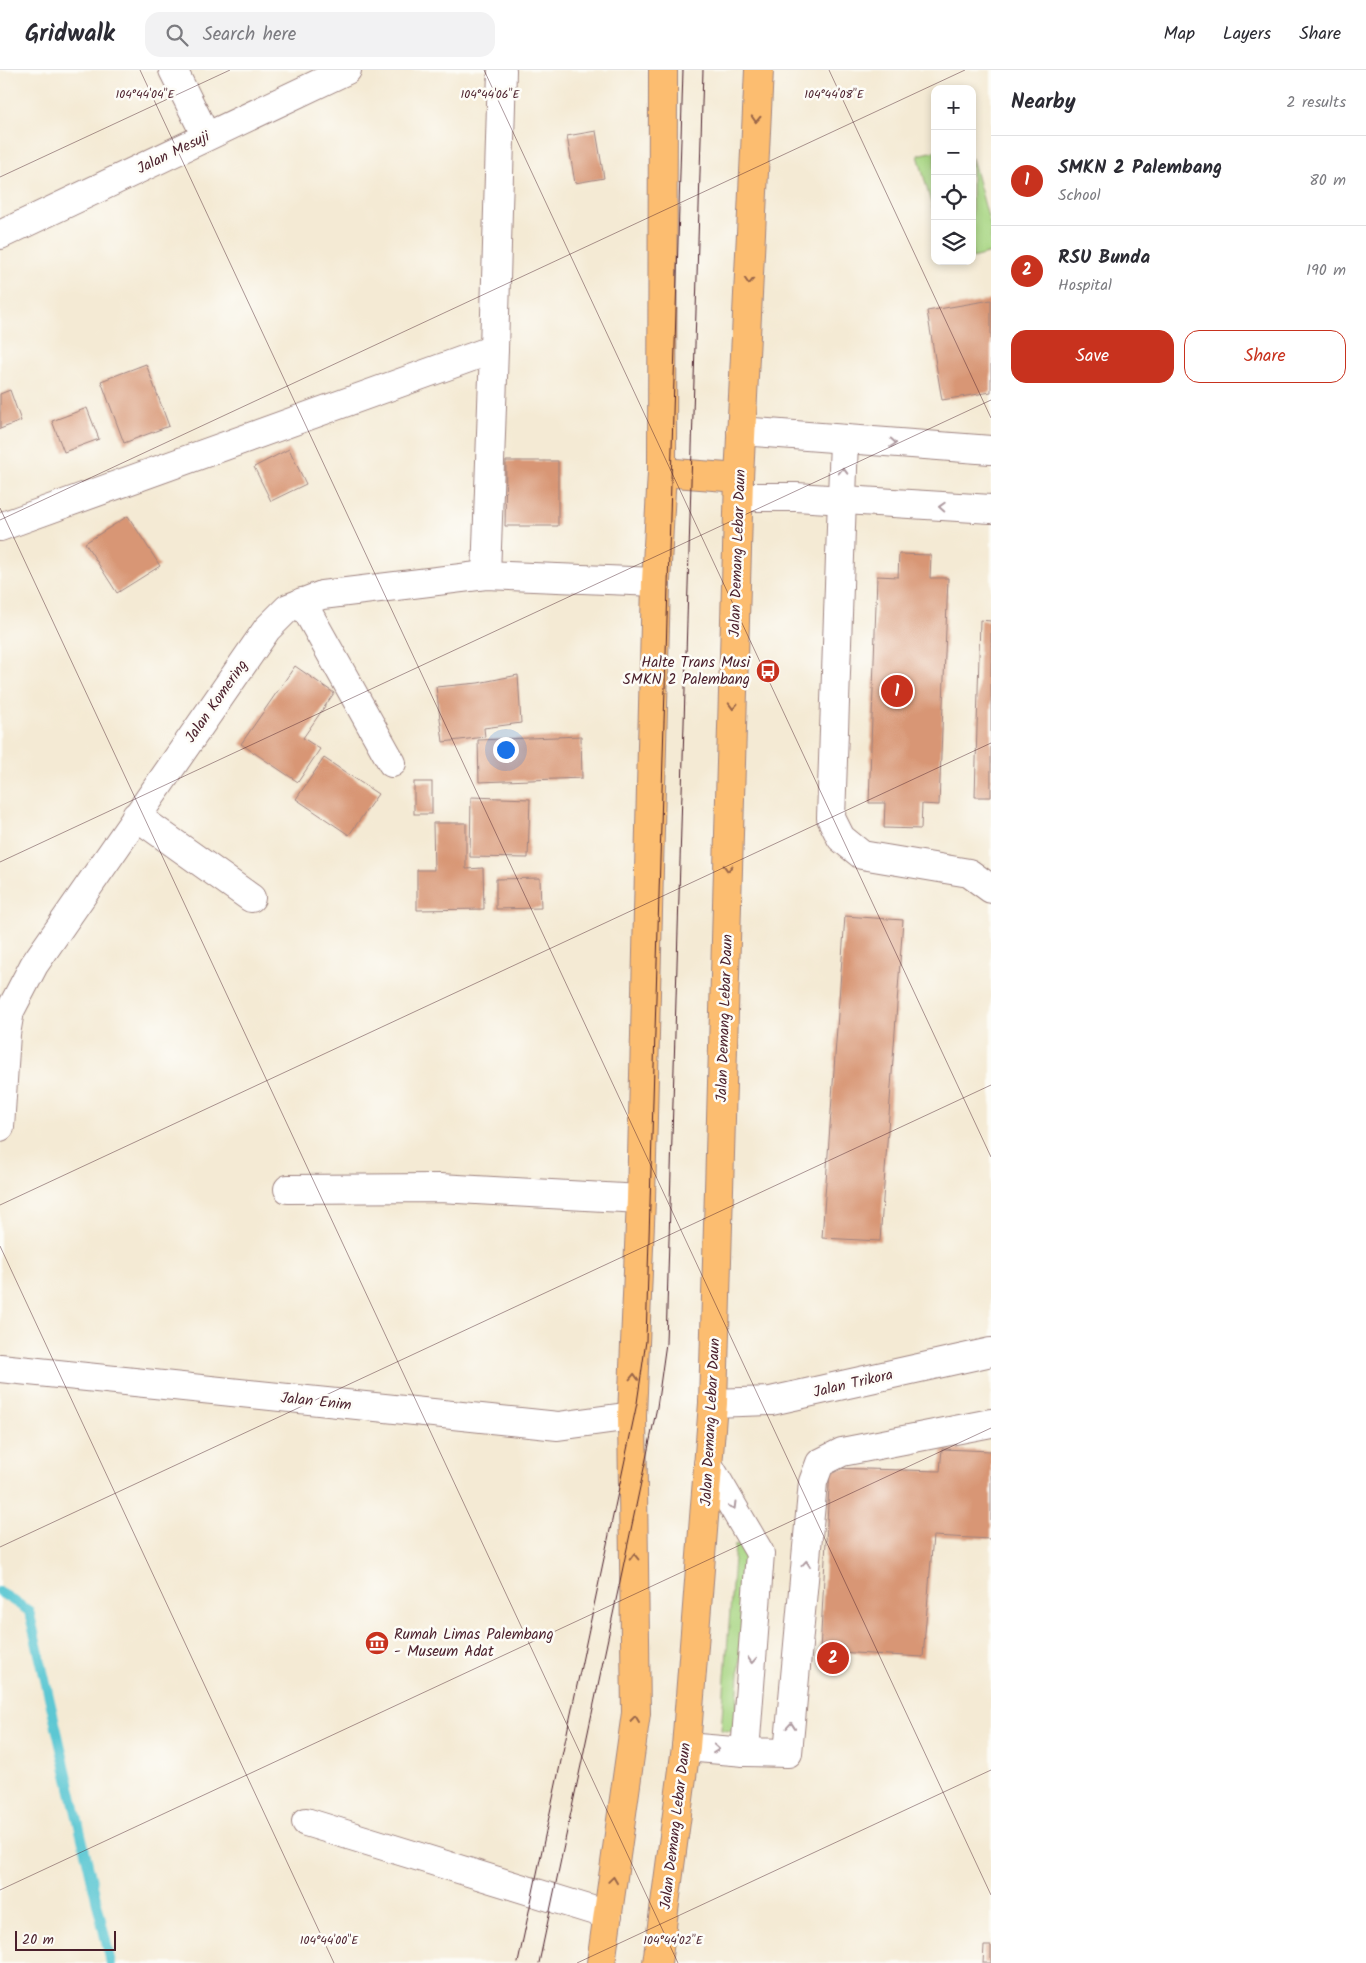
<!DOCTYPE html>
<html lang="en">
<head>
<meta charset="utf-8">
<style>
  :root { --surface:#fff; --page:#f2f2f3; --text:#2b2b33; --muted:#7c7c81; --line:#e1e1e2; --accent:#c8321e }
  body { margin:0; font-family:Kalam,sans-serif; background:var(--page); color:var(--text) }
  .controls { position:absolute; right:15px; top:15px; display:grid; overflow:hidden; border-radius:10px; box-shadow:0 2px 8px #0003 }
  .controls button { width:45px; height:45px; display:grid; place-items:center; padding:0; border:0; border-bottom:1px solid var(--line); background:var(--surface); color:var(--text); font:25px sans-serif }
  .scale { position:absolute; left:15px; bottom:12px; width:101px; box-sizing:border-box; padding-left:5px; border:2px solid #4a1f2b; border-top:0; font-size:14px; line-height:18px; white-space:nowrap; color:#4a1f2b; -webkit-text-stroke:4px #fdfcf7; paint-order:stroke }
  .you { position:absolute; left:505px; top:679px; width:18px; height:18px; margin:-12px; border:4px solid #fff; border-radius:50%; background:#1a73e8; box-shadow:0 0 0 8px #1a73e833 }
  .badge { display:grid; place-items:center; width:32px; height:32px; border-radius:50%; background:var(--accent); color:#fff; font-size:16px; font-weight:700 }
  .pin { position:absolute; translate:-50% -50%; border:2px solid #fff; box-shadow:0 1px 5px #0006 }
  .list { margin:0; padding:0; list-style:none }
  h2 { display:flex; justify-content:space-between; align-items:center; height:65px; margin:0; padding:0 20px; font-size:21px }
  h2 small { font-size:16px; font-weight:400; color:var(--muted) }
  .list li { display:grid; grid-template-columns:32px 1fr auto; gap:15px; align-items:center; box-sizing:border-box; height:90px; padding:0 20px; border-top:1px solid var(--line) }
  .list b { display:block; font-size:19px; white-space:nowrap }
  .list p { margin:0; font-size:16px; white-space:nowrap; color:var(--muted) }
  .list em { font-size:16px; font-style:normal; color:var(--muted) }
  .actions { display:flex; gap:10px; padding:15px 20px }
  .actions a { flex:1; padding:11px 0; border:1px solid var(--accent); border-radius:15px; text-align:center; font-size:18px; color:var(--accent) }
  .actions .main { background:var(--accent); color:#fff }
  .icon { flex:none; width:28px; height:28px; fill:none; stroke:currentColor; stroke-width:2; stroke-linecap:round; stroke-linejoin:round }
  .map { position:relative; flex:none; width:991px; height:1893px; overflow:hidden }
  header { display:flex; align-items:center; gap:30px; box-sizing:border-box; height:70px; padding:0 25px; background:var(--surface); border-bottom:1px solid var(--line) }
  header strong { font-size:24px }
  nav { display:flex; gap:28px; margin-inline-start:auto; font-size:18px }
  .search { width:350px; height:45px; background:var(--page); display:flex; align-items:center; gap:12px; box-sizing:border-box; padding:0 18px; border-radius:15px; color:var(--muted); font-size:19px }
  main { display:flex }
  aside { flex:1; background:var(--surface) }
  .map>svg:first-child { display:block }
</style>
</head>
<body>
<header>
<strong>Gridwalk</strong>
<div class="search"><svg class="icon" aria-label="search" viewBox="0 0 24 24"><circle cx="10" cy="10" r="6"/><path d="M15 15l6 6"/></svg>Search here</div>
<nav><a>Map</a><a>Layers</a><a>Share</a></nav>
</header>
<main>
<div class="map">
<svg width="991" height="1893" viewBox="0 0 991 1893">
  <rect width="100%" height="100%" fill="#fdfcf7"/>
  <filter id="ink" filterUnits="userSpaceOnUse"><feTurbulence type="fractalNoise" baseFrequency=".02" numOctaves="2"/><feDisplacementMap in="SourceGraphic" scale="10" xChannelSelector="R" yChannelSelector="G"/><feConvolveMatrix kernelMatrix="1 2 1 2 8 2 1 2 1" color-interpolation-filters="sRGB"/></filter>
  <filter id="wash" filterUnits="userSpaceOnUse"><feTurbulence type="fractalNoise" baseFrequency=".0096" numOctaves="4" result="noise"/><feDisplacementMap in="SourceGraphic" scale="20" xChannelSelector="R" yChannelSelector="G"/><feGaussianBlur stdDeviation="1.12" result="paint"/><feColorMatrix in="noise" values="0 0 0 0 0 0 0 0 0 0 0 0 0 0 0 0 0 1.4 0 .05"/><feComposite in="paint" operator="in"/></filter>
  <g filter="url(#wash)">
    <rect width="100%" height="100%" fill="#f4ead4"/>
    <!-- green -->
    <g fill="#a8d683" stroke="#797a57">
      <path d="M 935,81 L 935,148 L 918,85 Z"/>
      <path d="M 972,88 L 991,158 L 991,183 L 972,188 Z"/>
      <path d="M 735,1475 L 748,1477 L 735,1662 L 721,1660 Z"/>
    </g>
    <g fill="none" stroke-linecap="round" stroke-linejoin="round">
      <!-- stream -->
      <path stroke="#5bc7d3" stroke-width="10" d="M 0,1522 L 29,1541 L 111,1893"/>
    </g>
    <g id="blocks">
      <!-- building -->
      <g fill="#d89675">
        <path d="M 596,61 L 604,108 L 575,113 L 567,66 Z"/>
        <path d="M 991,230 L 991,322 L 942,330 L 927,241 Z"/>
        <path d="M 146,294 L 169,356 L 124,373 L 101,311 Z"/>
        <path d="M 10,320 L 21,351 L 0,359 L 0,324 Z"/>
        <path d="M 87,338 L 99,369 L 64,382 L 52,351 Z"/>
        <path d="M 289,379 L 306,414 L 271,431 L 254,397 Z"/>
        <path d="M 506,391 L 558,391 L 558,456 L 505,456 Z"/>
        <path d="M 128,446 L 160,496 L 117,523 L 85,473 Z"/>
        <path d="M 899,484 L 931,485 L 930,508 L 948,508 L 939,735 L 922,734 L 921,759 L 884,758 L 885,733 L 869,733 L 877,506 L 898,507 Z"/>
        <path d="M 980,550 L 991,551 L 991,727 L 975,727 Z"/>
        <path d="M 295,596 L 334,623 L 303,668 L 320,679 L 298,712 L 241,674 Z"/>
        <path d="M 518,605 L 521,653 L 484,658 L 485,667 L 443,672 L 436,617 L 478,613 Z"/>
        <path d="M 581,666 L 582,708 L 479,712 L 478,670 Z"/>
        <path d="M 324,688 L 378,724 L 349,765 L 296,729 Z"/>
        <rect x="414" y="712" width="18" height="32"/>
        <path d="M 471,727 L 530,729 L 528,788 L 470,787 Z"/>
        <path d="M 433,753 L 466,753 L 466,799 L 483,798 L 484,839 L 417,840 L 417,800 L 434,800 Z"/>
        <path d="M 540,808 L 541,838 L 496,839 L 496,809 Z"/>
        <path d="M 845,846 L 903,850 L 880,1171 L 822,1168 Z"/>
        <path d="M 942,1379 L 991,1381 L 991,1469 L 933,1466 L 923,1587 L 820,1581 L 830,1398 L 940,1401 Z"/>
        <path d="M 984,1876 L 991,1876 L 991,1893 L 983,1893 Z"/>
      </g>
    </g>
  </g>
  <g filter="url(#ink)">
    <use href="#blocks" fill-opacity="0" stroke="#9f8480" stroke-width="1"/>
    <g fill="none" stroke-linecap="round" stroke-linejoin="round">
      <!-- minor casing -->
      <g stroke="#9f8480" stroke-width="30">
        <g id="minor">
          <path d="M 173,0 L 206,66"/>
          <path d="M 0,165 L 347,0"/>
          <path d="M 741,361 L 991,380"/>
          <path d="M 844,370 L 831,748 L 841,768 L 862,785 L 969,803 L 991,819"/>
          <path d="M 739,427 L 796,427 L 991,439"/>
          <path d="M 0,457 L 494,279 L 502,0"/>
          <path d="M 486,505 L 494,279"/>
          <path d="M 302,532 L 392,693"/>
          <path d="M 136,746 L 251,828"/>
          <path d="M 0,1057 L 6,964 L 10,941 L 34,895 L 267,559 L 288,538 L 322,525 L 486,505 L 656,512"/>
          <path d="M 288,1119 L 440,1118 L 641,1129"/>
          <path d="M 0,1298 L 558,1356 L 632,1346"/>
          <path d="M 713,1333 L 771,1331 L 991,1282"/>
          <path d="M 708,1394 L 760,1483 L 745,1682 L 788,1683 L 813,1412 L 820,1393 L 842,1382 L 991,1353"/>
          <path d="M 686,1677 L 745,1682"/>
          <path d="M 306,1752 L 608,1845"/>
        </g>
      </g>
      <!-- highway casing -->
      <g stroke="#9f8480" stroke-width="30">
        <g id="highway">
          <path d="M 662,402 L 739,408"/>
          <path d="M 601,1893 L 636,1643 L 632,1346 L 641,1129 L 656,512 L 662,402 L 663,0"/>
          <path d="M 657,1893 L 686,1677 L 713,1333 L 739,408 L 759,0"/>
        </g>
      </g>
      <!-- minor -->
      <use href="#minor" stroke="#fff" stroke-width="28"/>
      <!-- highway -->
      <use href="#highway" stroke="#fcbd6f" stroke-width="28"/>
      <!-- tram -->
      <g stroke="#4a1f2b" stroke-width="1">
        <path d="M 518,1893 L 637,1333 L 646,1271 L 683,0"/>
        <path d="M 539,1893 L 657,1337 L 666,1273 L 703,0"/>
      </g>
    </g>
    <!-- one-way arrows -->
    <defs><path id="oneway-chevron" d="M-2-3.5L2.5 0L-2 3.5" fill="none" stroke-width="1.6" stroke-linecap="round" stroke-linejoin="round" transform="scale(1.25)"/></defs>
    <g stroke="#9a664a">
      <use href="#oneway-chevron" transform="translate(756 49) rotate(93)"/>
      <use href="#oneway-chevron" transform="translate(749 211) rotate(93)"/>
      <use href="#oneway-chevron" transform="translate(733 636) rotate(92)"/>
      <use href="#oneway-chevron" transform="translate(728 798) rotate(92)"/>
      <use href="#oneway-chevron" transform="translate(634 1307) rotate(-88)"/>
      <use href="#oneway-chevron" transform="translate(634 1487) rotate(-91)"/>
      <use href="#oneway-chevron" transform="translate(635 1649) rotate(-83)"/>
      <use href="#oneway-chevron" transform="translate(613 1810) rotate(-82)"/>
    </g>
    <g stroke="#ae9aa0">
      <use href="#oneway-chevron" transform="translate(893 373) rotate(4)"/>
      <use href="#oneway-chevron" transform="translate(843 401) rotate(-89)"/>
      <use href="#oneway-chevron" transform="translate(942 437) rotate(-177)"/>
      <use href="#oneway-chevron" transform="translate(733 1436) rotate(59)"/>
      <use href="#oneway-chevron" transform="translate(806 1494) rotate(-85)"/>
      <use href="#oneway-chevron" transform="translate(752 1590) rotate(94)"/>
      <use href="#oneway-chevron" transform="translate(791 1656) rotate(-85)"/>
      <use href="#oneway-chevron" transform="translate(716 1679) rotate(5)"/>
    </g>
  </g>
  <!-- ticks -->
  <path fill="none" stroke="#4a1f2b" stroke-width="1" stroke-opacity="0.45" d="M 140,0 L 991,1825M 484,0 L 991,1087M 829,0 L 991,348M 0,107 L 230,0M 0,438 L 678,1893M 0,450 L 965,0M 0,792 L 991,330M 0,1135 L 991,673M 0,1176 L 334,1893M 0,1477 L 991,1015M 0,1820 L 991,1358M 577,1893 L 991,1700"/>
  <!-- icons -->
  <defs>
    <g id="bus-disc" transform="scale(1.25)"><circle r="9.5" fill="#c8321e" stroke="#fdfcf7"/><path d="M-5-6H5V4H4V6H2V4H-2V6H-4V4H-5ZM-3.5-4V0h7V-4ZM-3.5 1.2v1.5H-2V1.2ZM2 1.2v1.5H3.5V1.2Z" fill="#fff"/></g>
    <g id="museum-disc" transform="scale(1.25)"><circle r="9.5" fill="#c8321e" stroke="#fdfcf7"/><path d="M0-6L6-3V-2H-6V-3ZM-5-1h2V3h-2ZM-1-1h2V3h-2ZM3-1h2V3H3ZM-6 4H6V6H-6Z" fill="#fff"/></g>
  </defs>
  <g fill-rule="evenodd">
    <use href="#bus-disc" x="768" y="601"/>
    <use href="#museum-disc" x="377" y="1573"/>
  </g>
  <g text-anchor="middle" stroke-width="5" stroke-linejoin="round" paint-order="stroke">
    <!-- street labels -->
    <g font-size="15" fill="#4a1f2b" stroke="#fdfcf7">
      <text transform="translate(173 82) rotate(-26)" y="5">Jalan Mesuji</text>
      <text transform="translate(737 483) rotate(-88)" y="5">Jalan Demang Lebar Daun</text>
      <text transform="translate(216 631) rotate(-55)" y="5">Jalan Komering</text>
      <text transform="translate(724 948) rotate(-88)" y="5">Jalan Demang Lebar Daun</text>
      <text transform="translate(853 1313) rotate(-13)" y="5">Jalan Trikora</text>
      <text transform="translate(316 1331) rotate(6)" y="5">Jalan Enim</text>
      <text transform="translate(710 1352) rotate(-87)" y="5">Jalan Demang Lebar Daun</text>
      <text transform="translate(675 1756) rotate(-83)" y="5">Jalan Demang Lebar Daun</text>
    </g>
    <!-- poi labels -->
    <g font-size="15" fill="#4a1f2b" stroke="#fdfcf7" text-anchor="end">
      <text x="750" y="597">Halte Trans Musi<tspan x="750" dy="17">SMKN 2 Palembang</tspan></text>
      <text x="394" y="1569" text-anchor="start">Rumah Limas Palembang<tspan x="394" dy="17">- Museum Adat</tspan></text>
    </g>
  </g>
  <g font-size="12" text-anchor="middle" fill="#4a1f2b" stroke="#fdfcf7" stroke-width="5" stroke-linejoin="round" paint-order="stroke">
    <text x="145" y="28">104°44'04"E</text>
    <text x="490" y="28">104°44'06"E</text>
    <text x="834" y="28">104°44'08"E</text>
    <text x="329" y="1874">104°44'00"E</text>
    <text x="673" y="1874">104°44'02"E</text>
  </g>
</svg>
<div class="controls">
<button>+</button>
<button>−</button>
<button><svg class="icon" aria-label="locate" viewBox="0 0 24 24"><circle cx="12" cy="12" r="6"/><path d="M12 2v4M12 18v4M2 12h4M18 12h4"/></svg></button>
<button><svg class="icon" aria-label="layers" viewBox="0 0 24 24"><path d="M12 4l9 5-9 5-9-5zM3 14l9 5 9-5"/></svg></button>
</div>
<div class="scale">20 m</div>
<div class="you"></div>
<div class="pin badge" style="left:897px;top:621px">1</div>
<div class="pin badge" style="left:833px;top:1588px">2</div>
</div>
<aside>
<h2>Nearby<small>2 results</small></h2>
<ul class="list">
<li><span class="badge">1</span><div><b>SMKN 2 Palembang</b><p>School</p></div><em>80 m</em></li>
<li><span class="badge">2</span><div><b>RSU Bunda</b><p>Hospital</p></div><em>190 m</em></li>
</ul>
<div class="actions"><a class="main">Save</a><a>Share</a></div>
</aside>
</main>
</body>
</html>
